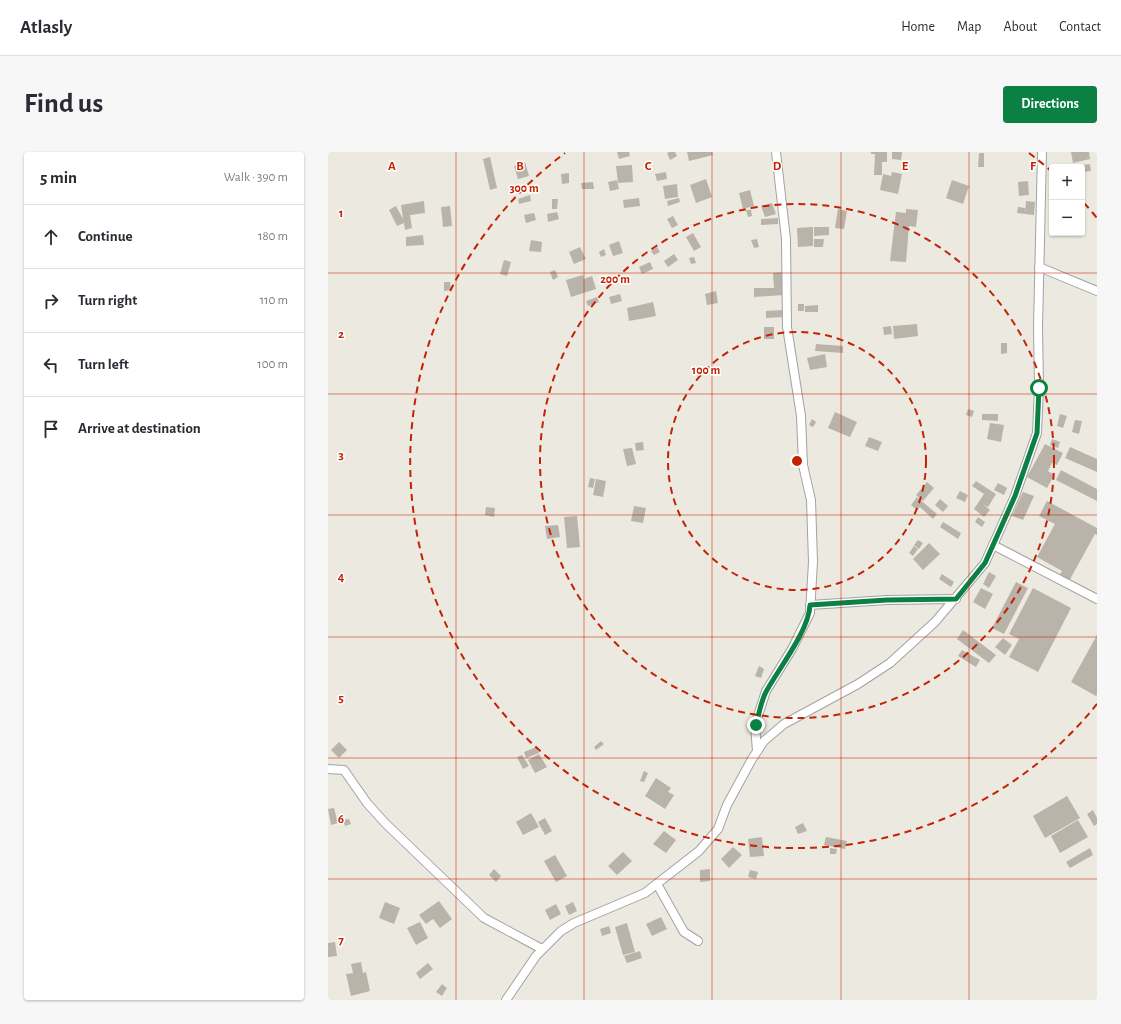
<!DOCTYPE html>
<html lang="en">
<head>
<meta charset="utf-8">
<style>
  :root { --surface:#fff; --page:#f7f7f7; --text:#2b2b33; --muted:#7c7c81; --line:#e1e1e2; --accent:#0b8043 }
  body { margin:0; font-family:"Alegreya Sans",sans-serif; background:var(--page); color:var(--text) }
  .controls { position:absolute; right:12px; top:12px; display:grid; overflow:hidden; border-radius:4px; box-shadow:0 1px 3px #0004 }
  .controls button { width:36px; height:36px; display:grid; place-items:center; padding:0; border:0; border-bottom:1px solid var(--line); background:var(--surface); color:var(--text); font:20px sans-serif }
  .stop { position:absolute; width:12px; height:12px; margin:-9px; border:3px solid #0b8043; border-radius:50%; background:#fff }
  .stop.end { background:#0b8043; border-color:#fff; box-shadow:0 1px 4px #0008 }
  .list { margin:0; padding:0; list-style:none }
  h2 { display:flex; justify-content:space-between; align-items:center; height:52px; margin:0; padding:0 16px; font-size:17px }
  h2 small { font-size:13px; font-weight:400; color:var(--muted) }
  .list li { display:grid; grid-template-columns:26px 1fr auto; gap:12px; align-items:center; box-sizing:border-box; height:64px; padding:0 16px; border-top:1px solid var(--line) }
  .list b { display:block; font-size:15px; white-space:nowrap }
  .list em { font-size:13px; font-style:normal; color:var(--muted) }
  .icon { flex:none; width:22px; height:22px; fill:none; stroke:currentColor; stroke-width:2; stroke-linecap:round; stroke-linejoin:round }
  .map { position:relative; flex:none; width:769px; height:848px; overflow:hidden; border-radius:4px }
  header { display:flex; align-items:center; gap:24px; box-sizing:border-box; height:56px; padding:0 20px; background:var(--surface); border-bottom:1px solid var(--line) }
  header strong { font-size:19px }
  nav { display:flex; gap:22px; margin-inline-start:auto; font-size:14px }
  .intro { display:flex; align-items:center; justify-content:space-between; box-sizing:border-box; height:96px; padding:0 24px }
  h1 { margin:0; font-size:28px }
  .button { padding:10px 18px; border-radius:4px; background:var(--accent); color:#fff; font-size:14px; font-weight:700 }
  main { display:flex; gap:24px; padding:0 24px }
  aside { flex:1; background:var(--surface); border-radius:4px; box-shadow:0 1px 3px #0004 }
  .map>svg:first-child { display:block }
</style>
</head>
<body>
<header>
<strong>Atlasly</strong>
<nav><a>Home</a><a>Map</a><a>About</a><a>Contact</a></nav>
</header>
<div class="intro"><h1>Find us</h1><a class="button">Directions</a></div>
<main>
<aside>
<h2>5 min<small>Walk · 390 m</small></h2>
<ul class="list">
<li><svg class="icon" aria-label="ahead" viewBox="0 0 24 24"><path d="M12 20V5M6 11l6-6 6 6"/></svg><div><b>Continue</b></div><em>180 m</em></li>
<li><svg class="icon" aria-label="right" viewBox="0 0 24 24"><path d="M7 20v-9h11M14 6l5 5-5 5"/></svg><div><b>Turn right</b></div><em>110 m</em></li>
<li><svg class="icon" aria-label="left" viewBox="0 0 24 24"><path d="M17 20v-9H6M10 6l-5 5 5 5"/></svg><div><b>Turn left</b></div><em>100 m</em></li>
<li><svg class="icon" aria-label="arrive" viewBox="0 0 24 24"><path d="M6 21V4h12l-3 4 3 4H6"/></svg><div><b>Arrive at destination</b></div></li>
</ul>
</aside>
<div class="map">
<svg width="769" height="848" viewBox="0 0 769 848">
  <rect width="100%" height="100%" fill="#eceae0"/>
  <!-- building -->
  <g fill="#b9b3aa">
    <path d="M 289,0 L 301,0 L 302,4 L 291,7 Z"/>
    <path d="M 342,0 L 347,0 L 349,4 L 342,8 L 339,1 Z"/>
    <path d="M 359,0 L 384,0 L 385,3 L 361,9 Z"/>
    <path d="M 543,0 L 559,0 L 559,10 L 554,10 L 554,23 L 546,23 L 547,2 L 543,2 Z"/>
    <path d="M 564,0 L 574,0 L 573,8 L 564,7 Z"/>
    <path d="M 743,0 L 761,0 L 762,7 L 745,11 Z"/>
    <path d="M 651,1 L 656,1 L 656,15 L 650,15 Z"/>
    <path d="M 162,5 L 169,36 L 162,38 L 155,7 Z"/>
    <path d="M 197,10 L 201,24 L 190,27 L 186,14 Z"/>
    <path d="M 762,12 L 763,19 L 756,20 L 754,13 Z"/>
    <path d="M 304,13 L 305,30 L 290,31 L 288,14 Z"/>
    <path d="M 338,20 L 339,27 L 329,29 L 327,22 Z"/>
    <path d="M 564,20 L 574,22 L 570,42 L 552,38 L 555,22 L 563,24 Z"/>
    <path d="M 241,21 L 241,31 L 234,32 L 233,22 Z"/>
    <path d="M 378,27 L 384,45 L 368,51 L 362,33 Z"/>
    <path d="M 289,28 L 291,37 L 282,39 L 280,30 Z"/>
    <path d="M 624,28 L 641,34 L 635,52 L 618,46 Z"/>
    <path d="M 700,29 L 701,43 L 691,44 L 690,30 Z"/>
    <path d="M 265,30 L 266,37 L 254,37 L 253,31 Z"/>
    <path d="M 349,32 L 350,45 L 337,47 L 335,34 Z"/>
    <path d="M 422,38 L 426,54 L 415,57 L 411,41 Z"/>
    <path d="M 202,43 L 203,49 L 191,52 L 190,47 Z"/>
    <path d="M 311,46 L 312,54 L 296,56 L 295,48 Z"/>
    <path d="M 351,46 L 352,50 L 340,54 L 339,49 Z"/>
    <path d="M 224,47 L 230,47 L 229,57 L 224,57 Z"/>
    <path d="M 96,49 L 97,61 L 82,63 L 84,76 L 77,78 L 76,71 L 69,74 L 61,58 L 68,54 L 75,67 L 73,53 Z"/>
    <path d="M 698,49 L 707,50 L 706,63 L 697,62 Z"/>
    <path d="M 444,51 L 448,62 L 437,65 L 433,54 Z"/>
    <path d="M 122,54 L 124,74 L 115,75 L 113,55 Z"/>
    <path d="M 690,55 L 697,56 L 697,62 L 689,61 Z"/>
    <path d="M 510,57 L 519,59 L 516,77 L 507,76 Z"/>
    <path d="M 578,57 L 590,58 L 588,75 L 581,74 L 578,110 L 562,109 L 568,60 L 578,61 Z"/>
    <path d="M 418,58 L 423,58 L 424,64 L 420,65 Z"/>
    <path d="M 229,60 L 231,67 L 220,70 L 219,62 Z"/>
    <path d="M 206,61 L 208,68 L 198,71 L 196,63 Z"/>
    <path d="M 345,64 L 350,73 L 344,76 L 339,67 Z"/>
    <path d="M 450,66 L 450,72 L 433,73 L 433,67 Z"/>
    <path d="M 485,75 L 485,94 L 470,95 L 469,76 Z"/>
    <path d="M 486,75 L 501,75 L 501,83 L 486,84 Z"/>
    <path d="M 365,81 L 373,95 L 366,99 L 358,85 Z"/>
    <path d="M 95,83 L 96,93 L 78,94 L 78,85 Z"/>
    <path d="M 429,87 L 431,95 L 426,96 L 423,88 Z"/>
    <path d="M 486,87 L 496,87 L 495,95 L 486,95 Z"/>
    <path d="M 203,88 L 214,90 L 213,100 L 201,99 Z"/>
    <path d="M 291,89 L 295,101 L 285,104 L 281,93 Z"/>
    <path d="M 252,95 L 258,107 L 246,112 L 241,100 Z"/>
    <path d="M 329,95 L 332,100 L 326,103 L 323,99 Z"/>
    <path d="M 276,97 L 278,103 L 273,105 L 271,100 Z"/>
    <path d="M 346,102 L 350,108 L 340,115 L 336,109 Z"/>
    <path d="M 366,105 L 368,111 L 363,112 L 361,106 Z"/>
    <path d="M 176,108 L 183,110 L 179,124 L 172,122 Z"/>
    <path d="M 322,110 L 325,117 L 314,122 L 311,115 Z"/>
    <path d="M 227,118 L 230,125 L 225,128 L 222,120 Z"/>
    <path d="M 455,120 L 456,143 L 426,145 L 426,136 L 446,136 L 445,121 Z"/>
    <path d="M 255,123 L 256,127 L 264,124 L 268,137 L 243,145 L 238,128 Z"/>
    <path d="M 116,130 L 122,130 L 123,138 L 116,139 Z"/>
    <path d="M 388,139 L 390,151 L 379,153 L 377,142 Z"/>
    <path d="M 292,142 L 294,149 L 283,152 L 281,145 Z"/>
    <path d="M 269,145 L 271,150 L 260,154 L 258,149 Z"/>
    <path d="M 325,150 L 328,164 L 301,169 L 299,156 Z"/>
    <rect x="470" y="152" width="6" height="7"/>
    <path d="M 490,153 L 490,160 L 477,160 L 477,154 Z"/>
    <path d="M 455,158 L 456,165 L 438,166 L 438,159 Z"/>
    <path d="M 589,172 L 590,184 L 566,187 L 565,174 Z"/>
    <path d="M 563,174 L 564,182 L 556,183 L 555,175 Z"/>
    <rect x="436" y="175" width="10" height="12"/>
    <path d="M 673,191 L 679,191 L 679,201 L 673,202 Z"/>
    <path d="M 488,192 L 515,194 L 515,201 L 487,199 Z"/>
    <path d="M 497,202 L 499,215 L 482,218 L 479,206 Z"/>
    <path d="M 640,257 L 646,259 L 644,265 L 638,263 Z"/>
    <path d="M 507,260 L 529,270 L 522,285 L 500,276 Z"/>
    <path d="M 654,262 L 670,262 L 670,269 L 654,268 Z"/>
    <path d="M 732,262 L 739,264 L 735,276 L 729,274 Z"/>
    <path d="M 484,267 L 488,270 L 485,275 L 481,273 Z"/>
    <path d="M 747,268 L 754,269 L 751,282 L 744,280 Z"/>
    <path d="M 662,271 L 676,273 L 673,290 L 659,287 Z"/>
    <path d="M 541,285 L 554,290 L 550,299 L 537,294 Z"/>
    <path d="M 724,287 L 732,290 L 730,296 L 722,293 Z"/>
    <path d="M 315,290 L 316,298 L 308,299 L 307,291 Z"/>
    <path d="M 717,292 L 735,301 L 729,313 L 724,311 L 720,319 L 726,323 L 719,336 L 699,325 Z"/>
    <path d="M 742,295 L 769,307 L 769,320 L 737,306 Z"/>
    <path d="M 304,296 L 308,312 L 299,314 L 295,297 Z"/>
    <path d="M 733,318 L 769,337 L 769,349 L 728,328 Z"/>
    <path d="M 262,326 L 267,327 L 265,336 L 260,335 Z"/>
    <path d="M 268,327 L 278,329 L 275,345 L 265,343 Z"/>
    <path d="M 648,329 L 668,342 L 660,355 L 655,352 L 662,358 L 656,365 L 646,357 L 656,342 L 644,334 Z"/>
    <path d="M 599,330 L 606,336 L 595,349 L 588,343 Z"/>
    <path d="M 670,331 L 679,336 L 676,343 L 666,338 Z"/>
    <path d="M 632,339 L 640,343 L 637,350 L 628,346 Z"/>
    <path d="M 695,340 L 706,344 L 695,368 L 684,364 Z"/>
    <path d="M 589,345 L 609,362 L 605,367 L 592,355 L 589,358 L 583,353 Z"/>
    <path d="M 612,347 L 620,354 L 615,360 L 607,353 Z"/>
    <path d="M 719,349 L 769,376 L 769,383 L 767,382 L 740,431 L 730,426 L 734,419 L 709,405 L 727,372 L 711,364 Z"/>
    <path d="M 306,354 L 318,356 L 315,371 L 303,369 Z"/>
    <path d="M 158,355 L 167,356 L 166,365 L 157,363 Z"/>
    <path d="M 249,364 L 252,395 L 239,396 L 236,365 Z"/>
    <path d="M 650,365 L 657,370 L 654,375 L 647,370 Z"/>
    <path d="M 615,370 L 633,381 L 630,387 L 612,375 Z"/>
    <path d="M 230,373 L 232,385 L 219,387 L 217,374 Z"/>
    <path d="M 590,388 L 595,391 L 591,397 L 586,393 Z"/>
    <path d="M 601,391 L 612,402 L 595,418 L 585,407 Z"/>
    <path d="M 586,394 L 590,397 L 585,404 L 581,401 Z"/>
    <path d="M 661,420 L 668,424 L 661,436 L 655,432 Z"/>
    <path d="M 614,422 L 626,430 L 623,435 L 611,427 Z"/>
    <path d="M 688,430 L 700,436 L 676,482 L 664,476 Z"/>
    <path d="M 653,436 L 665,442 L 657,457 L 645,450 Z"/>
    <path d="M 705,436 L 743,456 L 710,520 L 681,505 L 691,487 L 681,482 Z"/>
    <path d="M 635,478 L 668,503 L 661,511 L 629,487 Z"/>
    <path d="M 769,483 L 769,543 L 768,544 L 743,530 Z"/>
    <path d="M 675,486 L 684,493 L 677,503 L 667,495 Z"/>
    <path d="M 634,498 L 652,508 L 648,515 L 630,504 Z"/>
    <path d="M 431,514 L 436,517 L 433,526 L 427,524 Z"/>
    <path d="M 273,589 L 276,592 L 268,598 L 266,595 Z"/>
    <path d="M 11,590 L 19,598 L 11,606 L 3,598 Z"/>
    <path d="M 208,595 L 211,601 L 198,606 L 196,600 Z"/>
    <path d="M 211,602 L 219,615 L 207,621 L 200,608 Z"/>
    <path d="M 194,603 L 201,614 L 195,617 L 189,605 Z"/>
    <path d="M 316,619 L 320,621 L 316,630 L 312,629 Z"/>
    <path d="M 328,626 L 343,636 L 340,640 L 346,643 L 337,657 L 317,644 Z"/>
    <path d="M 739,644 L 752,666 L 717,686 L 705,664 Z"/>
    <path d="M 6,656 L 10,671 L 3,673 L 0,657 Z"/>
    <path d="M 765,658 L 769,666 L 769,672 L 766,674 L 759,662 Z"/>
    <path d="M 203,661 L 211,675 L 195,683 L 188,670 Z"/>
    <path d="M 217,666 L 224,679 L 217,683 L 210,670 Z"/>
    <path d="M 21,667 L 23,672 L 17,674 L 15,668 Z"/>
    <path d="M 750,668 L 760,685 L 732,701 L 723,684 Z"/>
    <path d="M 475,671 L 479,679 L 470,682 L 467,675 Z"/>
    <path d="M 336,679 L 348,688 L 338,701 L 325,692 Z"/>
    <path d="M 434,685 L 436,704 L 422,705 L 420,687 Z"/>
    <path d="M 498,685 L 519,689 L 517,697 L 496,693 Z"/>
    <path d="M 405,695 L 414,703 L 401,716 L 393,707 Z"/>
    <path d="M 502,696 L 509,697 L 508,702 L 502,702 Z"/>
    <path d="M 762,696 L 765,703 L 742,716 L 738,710 Z"/>
    <path d="M 295,700 L 304,709 L 289,723 L 280,714 Z"/>
    <path d="M 227,703 L 239,724 L 228,730 L 216,709 Z"/>
    <path d="M 166,717 L 173,724 L 168,730 L 161,723 Z"/>
    <path d="M 382,717 L 382,729 L 372,730 L 372,718 Z"/>
    <path d="M 422,718 L 430,720 L 428,727 L 420,725 Z"/>
    <path d="M 111,749 L 124,767 L 112,776 L 105,767 L 98,772 L 91,763 Z"/>
    <path d="M 57,750 L 72,756 L 66,772 L 51,766 Z"/>
    <path d="M 245,750 L 249,759 L 241,763 L 237,754 Z"/>
    <path d="M 228,752 L 233,762 L 222,768 L 217,758 Z"/>
    <path d="M 333,765 L 339,777 L 324,784 L 318,772 Z"/>
    <path d="M 92,770 L 100,786 L 88,793 L 79,776 Z"/>
    <path d="M 299,771 L 307,800 L 295,803 L 287,775 Z"/>
    <path d="M 281,774 L 283,781 L 274,784 L 272,777 Z"/>
    <path d="M 7,790 L 9,804 L 0,805 L 0,791 Z"/>
    <path d="M 312,799 L 314,806 L 299,811 L 296,804 Z"/>
    <path d="M 33,810 L 35,821 L 38,820 L 42,839 L 23,844 L 18,822 L 25,821 L 23,812 Z"/>
    <path d="M 100,811 L 105,817 L 92,827 L 88,821 Z"/>
    <path d="M 114,832 L 119,836 L 114,844 L 108,840 Z"/>
  </g>
  <g fill="none" stroke-linecap="round" stroke-linejoin="round">
    <!-- street casing -->
    <g stroke="#a2a2a2" stroke-width="10">
      <g id="street">
        <path d="M 711,115 L 769,139"/>
        <path d="M 665,393 L 769,447"/>
        <path d="M 482,453 L 559,448 L 628,447"/>
        <path d="M 429,599 L 427,573 L 438,539 L 464,497 L 482,461 L 485,410 L 483,348 L 475,313 L 473,264 L 459,175 L 458,87 L 448,0"/>
        <path d="M 0,617 L 16,618 L 39,651 L 57,671 L 156,766 L 214,797"/>
        <path d="M 329,732 L 356,780 L 370,789"/>
        <path d="M 178,848 L 208,804 L 233,779 L 246,771 L 317,741 L 371,699 L 390,677 L 399,653 L 424,607 L 436,589 L 456,572 L 530,532 L 562,511 L 607,470 L 657,411 L 687,344 L 709,281 L 711,236 L 710,175 L 714,0"/>
      </g>
    </g>
    <!-- street -->
    <use href="#street" stroke="#fff" stroke-width="8"/>
  </g>
  <g fill="none" stroke-linecap="round" stroke-linejoin="round">
    <!-- route -->
    <path stroke="#0b8043" stroke-width="5" d="M 428,573 C 431,562 433,548 439,538 C 452,515 481,478 482,453 L 559,448 L 628,447 L 657,411 L 687,344 L 709,281 L 711,236"/>
  </g>
  <!-- grid -->
  <path fill="none" stroke="#c32203" stroke-width="1" stroke-opacity="0.55" d="M 128,0 L 128,848M 256,0 L 256,848M 384,0 L 384,848M 513,0 L 513,848M 641,0 L 641,848M 0,121 L 769,121M 0,242 L 769,242M 0,363 L 769,363M 0,485 L 769,485M 0,606 L 769,606M 0,727 L 769,727"/>
  <!-- distance rings -->
  <g fill="none" stroke="#c32203" stroke-width="2" stroke-dasharray="7 5">
    <circle cx="469" cy="309" r="129"/>
    <circle cx="469" cy="309" r="257"/>
    <path d="M769 552A386 386 0 1 1 237 1M701 1A386 386 0 0 1 722 18M756 51A386 386 0 0 1 769 66"/>
  </g>
  <g font-size="13" text-anchor="middle" font-weight="bold" fill="#c32203" stroke="#fff" stroke-width="3" stroke-linejoin="round" paint-order="stroke">
    <text x="64" y="18">A</text>
    <text x="192" y="18">B</text>
    <text x="320" y="18">C</text>
    <text x="449" y="18">D</text>
    <text x="577" y="18">E</text>
    <text x="705" y="18">F</text>
    <text x="13" y="65">1</text>
    <text x="13" y="186">2</text>
    <text x="13" y="307">3</text>
    <text x="13" y="429">4</text>
    <text x="13" y="550">5</text>
    <text x="13" y="671">6</text>
    <text x="13" y="792">7</text>
  </g>
  <circle cx="469" cy="309" r="6" fill="#c32203" stroke="#fff" stroke-width="2"/>
  <g font-size="12" text-anchor="middle" font-weight="bold" fill="#c32203" stroke="#fff" stroke-width="3" stroke-linejoin="round" paint-order="stroke">
    <text x="196" y="40">300 m</text>
    <text x="287" y="131">200 m</text>
    <text x="378" y="222">100 m</text>
  </g>
</svg>
<div class="controls">
<button>+</button>
<button>−</button>
</div>
<div class="stop" style="left:711px;top:236px"></div>
<div class="stop end" style="left:428px;top:573px"></div>
</div>
</main>
</body>
</html>
